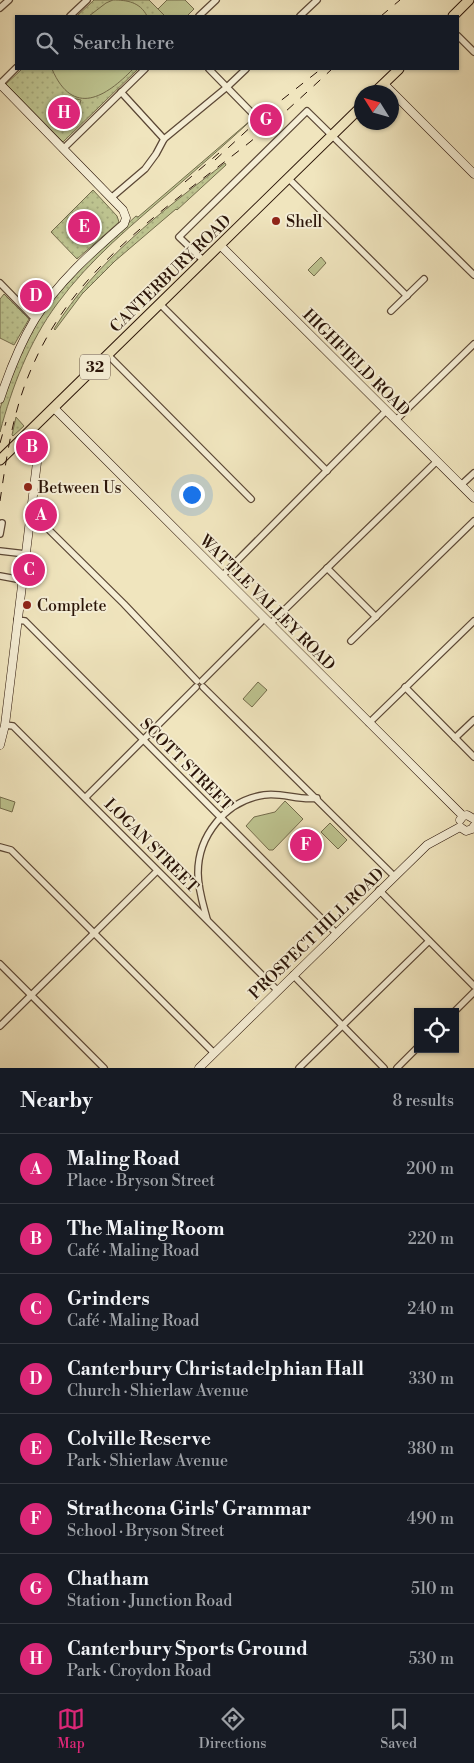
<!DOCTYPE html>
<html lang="en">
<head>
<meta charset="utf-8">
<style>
  :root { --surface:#171b24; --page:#20242c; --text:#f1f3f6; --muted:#9ea1a6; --line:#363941; --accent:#db2777 }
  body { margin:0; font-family:"Libre Bodoni",serif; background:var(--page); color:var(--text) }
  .controls { position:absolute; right:15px; bottom:15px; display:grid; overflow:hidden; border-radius:0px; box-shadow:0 1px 4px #0004 }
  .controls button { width:45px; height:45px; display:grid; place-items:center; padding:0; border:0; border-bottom:1px solid var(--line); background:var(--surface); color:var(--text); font:25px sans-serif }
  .compass { position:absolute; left:354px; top:85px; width:45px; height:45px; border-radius:50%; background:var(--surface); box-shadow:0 1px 4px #0004; rotate:307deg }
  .you { position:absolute; left:191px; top:494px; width:18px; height:18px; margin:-12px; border:4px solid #fff; border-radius:50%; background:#1a73e8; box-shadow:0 0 0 8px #1a73e833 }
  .badge { display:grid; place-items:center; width:32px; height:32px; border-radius:50%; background:var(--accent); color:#fff; font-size:16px; font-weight:700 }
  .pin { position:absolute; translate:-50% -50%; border:2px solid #fff; box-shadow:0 1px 5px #0006 }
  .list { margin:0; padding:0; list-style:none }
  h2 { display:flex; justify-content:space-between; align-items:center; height:65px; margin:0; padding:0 20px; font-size:21px }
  h2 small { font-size:16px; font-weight:400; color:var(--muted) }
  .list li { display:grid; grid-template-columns:32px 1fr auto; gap:15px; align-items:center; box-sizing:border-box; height:70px; padding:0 20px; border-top:1px solid var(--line) }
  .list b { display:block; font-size:19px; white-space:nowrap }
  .list p { margin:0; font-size:16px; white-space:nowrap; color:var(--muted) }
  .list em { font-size:16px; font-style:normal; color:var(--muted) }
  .icon { flex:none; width:28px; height:28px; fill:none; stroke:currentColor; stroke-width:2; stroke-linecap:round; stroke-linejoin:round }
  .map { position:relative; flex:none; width:474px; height:1068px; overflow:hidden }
  .search { position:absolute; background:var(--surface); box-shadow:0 1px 4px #0004; left:15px; right:15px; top:15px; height:55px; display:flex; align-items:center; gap:12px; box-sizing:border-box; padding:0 18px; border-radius:0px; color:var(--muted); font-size:19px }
  .sheet { height:625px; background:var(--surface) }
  nav { display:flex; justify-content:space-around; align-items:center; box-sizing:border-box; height:70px; border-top:1px solid var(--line); background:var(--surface); font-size:14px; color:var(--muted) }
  nav a { display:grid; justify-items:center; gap:2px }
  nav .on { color:var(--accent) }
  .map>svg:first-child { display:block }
</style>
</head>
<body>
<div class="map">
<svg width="474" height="1068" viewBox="0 0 474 1068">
  <defs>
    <pattern id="green-dots" width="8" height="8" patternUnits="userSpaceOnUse" patternTransform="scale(1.25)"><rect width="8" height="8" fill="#bdc38f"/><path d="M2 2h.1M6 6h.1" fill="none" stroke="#a3a77a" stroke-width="1.8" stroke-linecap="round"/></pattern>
  </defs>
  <rect width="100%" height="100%" fill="#f0e5be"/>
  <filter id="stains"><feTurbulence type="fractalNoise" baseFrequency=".004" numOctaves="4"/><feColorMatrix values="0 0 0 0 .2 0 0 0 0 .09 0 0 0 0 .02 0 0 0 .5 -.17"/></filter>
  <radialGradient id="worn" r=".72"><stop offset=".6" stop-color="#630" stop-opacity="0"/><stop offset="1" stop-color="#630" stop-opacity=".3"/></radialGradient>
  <!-- green -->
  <g fill="url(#green-dots)" stroke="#746c4c">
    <path d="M 94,0 L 149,0 L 165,16 L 77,16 Z"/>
    <path d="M 22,69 L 138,69 L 63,142 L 6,84 Z"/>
    <path d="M 258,114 C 231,139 204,163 176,187 C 133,224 90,259 57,304 C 29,342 12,387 0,432 L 0,409 L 7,384 L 14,367 L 39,317 L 74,273 L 136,216 L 138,217 Z"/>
    <path d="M 225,163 L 226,165 L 177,210 L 176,209 L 115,261 L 82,294 L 55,330 L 54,329 C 95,262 162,211 225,163 Z"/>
    <path d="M 93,190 L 117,216 L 119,222 L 77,259 L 51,232 Z"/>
    <path d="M 4,294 L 29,319 L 14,345 L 0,338 L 0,299 Z"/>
    <path d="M 16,417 L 24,426 L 13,436 L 12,435 Z"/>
  </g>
  <!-- pitch -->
  <g fill="#bdc38f" stroke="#746c4c">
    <path d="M 113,0 C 127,0 140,2 147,16 L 89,16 L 106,3 Z"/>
    <path d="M 167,0 L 185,0 L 194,9 L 187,16 L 165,16 L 158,9 Z"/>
    <path d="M 52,69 L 133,69 C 106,97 73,118 52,69 Z"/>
    <path d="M 62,96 L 81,100 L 78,110 L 59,106 Z"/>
    <path d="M 321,257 L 326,263 L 314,276 L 308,270 Z"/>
    <path d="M 258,682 L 267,690 L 252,707 L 243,699 Z"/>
    <path d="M 0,797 L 15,802 L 12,812 L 0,808 Z"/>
    <path d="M 285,801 L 303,819 L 273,850 L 269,850 L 246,826 L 254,817 L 275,812 Z"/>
    <path d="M 330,823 L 347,840 L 338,849 L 321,832 Z"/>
  </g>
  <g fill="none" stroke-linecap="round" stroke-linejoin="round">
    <!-- street casing -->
    <g stroke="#5c4836" stroke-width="8">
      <g id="street">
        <path d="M 0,8 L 9,0"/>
        <path d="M 70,16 L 87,0"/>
        <path d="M 199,16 L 216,0"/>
        <path d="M 300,16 L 317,0"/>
        <path d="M 458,36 L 474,52"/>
        <path d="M 209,69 L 253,114"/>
        <path d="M 0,84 L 16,68"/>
        <path d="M 121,92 L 164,139"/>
        <path d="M 63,149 L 145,69"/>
        <path d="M 288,178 L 407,296"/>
        <path d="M 111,198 L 145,169 L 156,154 L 164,139 L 227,87 L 246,69"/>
        <path d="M 204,261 L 179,237 L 307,111 L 474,275"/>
        <path d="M 0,283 L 35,319"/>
        <path d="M 160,304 L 327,471"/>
        <path d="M 391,311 L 424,279"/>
        <path d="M 108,355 L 251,499"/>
        <path d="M 396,420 L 474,344"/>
        <path d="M 461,485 L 474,473"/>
        <path d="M 30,518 L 38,519 L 124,604 L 197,681"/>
        <path d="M 0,534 L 2,523"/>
        <path d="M 0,551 L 26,554"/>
        <path d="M 327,568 L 376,617"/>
        <path d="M 0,576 L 22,580"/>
        <path d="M 222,576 L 386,411"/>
        <path d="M 17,620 L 25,621 L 336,933"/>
        <path d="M 270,624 L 437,461"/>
        <path d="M 351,641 L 474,521"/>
        <path d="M 202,681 L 264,619"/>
        <path d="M 203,687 L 394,876"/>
        <path d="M 405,687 L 474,757"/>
        <path d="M 369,723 L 474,621"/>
        <path d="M 5,725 L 13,726 L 277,990"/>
        <path d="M 455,738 L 474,720"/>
        <path d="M 86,797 L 196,687"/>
        <path d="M 0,847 L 11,850 L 214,1053"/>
        <path d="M 379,890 L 474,986"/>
        <path d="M 207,919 C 203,904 198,889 198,873 C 198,836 225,801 264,795 C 282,792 299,801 317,798"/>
        <path d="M 0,964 L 104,1068"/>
        <path d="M 293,975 L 384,1068"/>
        <path d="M 454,1012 L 474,992"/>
        <path d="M 0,1026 L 157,871"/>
        <path d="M 299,1068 L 429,941"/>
        <path d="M 397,1068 L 418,1047"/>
      </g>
    </g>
    <!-- secondary casing -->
    <g stroke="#2a1408" stroke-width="9">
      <g id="secondary">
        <path d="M 0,84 L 123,210 L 126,218 L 124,224 C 91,253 58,282 35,319 C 20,344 9,372 0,399"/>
        <path d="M 384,84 L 474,174"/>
        <path d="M 220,245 L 474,498"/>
        <path d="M 54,408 L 463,816"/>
        <path d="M 0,745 L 5,725 L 39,446 L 38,439 L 31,431"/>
        <path d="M 460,820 L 463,816 L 467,815 L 474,819"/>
        <path d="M 460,827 L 466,831 L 472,829 L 474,826"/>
        <path d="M 199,1068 L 427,845 L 460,827"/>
      </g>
    </g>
    <!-- primary casing -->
    <g stroke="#2a1408" stroke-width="11">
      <g id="primary">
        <path d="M 453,16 L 469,0"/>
        <path d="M 375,92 L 399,69"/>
        <path d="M 0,460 L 362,106"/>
      </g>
    </g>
    <!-- street -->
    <use href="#street" stroke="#f5eed5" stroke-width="5.5"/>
    <!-- secondary -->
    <use href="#secondary" stroke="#f5eed5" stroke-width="8"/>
    <!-- primary -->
    <use href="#primary" stroke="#f0e5be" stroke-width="9"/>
    <!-- rail -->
    <g stroke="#2a1408" stroke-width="1" stroke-dasharray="9 9" stroke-linecap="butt">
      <path d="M 381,16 L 400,0"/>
      <path d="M 215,160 L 269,110 L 321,69"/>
      <path d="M 185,182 L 219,153"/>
      <path d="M 0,443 L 6,422"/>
      <path d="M 0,501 C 7,454 13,409 33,365 C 76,266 168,207 250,142 C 278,119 305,94 332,69"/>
    </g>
  </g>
  <!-- markers -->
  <g fill="#8f2418" stroke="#f5eed5" stroke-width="2">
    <circle cx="276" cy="221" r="5"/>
    <circle cx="28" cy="487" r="5"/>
    <circle cx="27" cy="605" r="5"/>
  </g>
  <g text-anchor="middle" stroke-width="4" stroke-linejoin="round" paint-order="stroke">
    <!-- shield labels -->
    <rect fill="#f5eed5" stroke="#675546" stroke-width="1" x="80" y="354.5" width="30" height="25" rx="4"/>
    <g font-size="15" font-weight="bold" fill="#2a1408">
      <text x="95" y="372">32</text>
    </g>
    <!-- poi labels -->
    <g font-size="16" fill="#2a1408" stroke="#f5eed5" text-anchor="start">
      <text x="286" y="227">Shell</text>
      <text x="38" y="493">Between Us</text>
      <text x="37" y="611">Complete</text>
    </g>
    <!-- street labels -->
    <g font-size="16" fill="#2a1408" stroke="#f5eed5">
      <text transform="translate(170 273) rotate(-44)" y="6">CANTERBURY ROAD</text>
      <text transform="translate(357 362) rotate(45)" y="6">HIGHFIELD ROAD</text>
      <text transform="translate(268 602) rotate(45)" y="6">WATTLE VALLEY ROAD</text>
      <text transform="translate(187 764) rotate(45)" y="6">SCOTT STREET</text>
      <text transform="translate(152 845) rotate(45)" y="6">LOGAN STREET</text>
      <text transform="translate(316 933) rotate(-44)" y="6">PROSPECT HILL ROAD</text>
    </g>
  </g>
  <rect width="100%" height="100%" filter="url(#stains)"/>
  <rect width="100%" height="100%" fill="url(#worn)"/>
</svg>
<div class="controls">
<button><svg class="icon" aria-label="locate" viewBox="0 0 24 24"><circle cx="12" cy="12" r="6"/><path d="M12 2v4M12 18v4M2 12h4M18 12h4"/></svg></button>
</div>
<svg class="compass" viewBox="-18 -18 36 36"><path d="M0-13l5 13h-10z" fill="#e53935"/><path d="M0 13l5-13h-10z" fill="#9ea1a6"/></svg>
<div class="you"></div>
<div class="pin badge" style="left:41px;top:515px">A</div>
<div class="pin badge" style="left:32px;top:447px">B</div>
<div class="pin badge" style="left:29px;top:570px">C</div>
<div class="pin badge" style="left:36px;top:296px">D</div>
<div class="pin badge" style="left:84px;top:227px">E</div>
<div class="pin badge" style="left:306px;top:845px">F</div>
<div class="pin badge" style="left:266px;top:120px">G</div>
<div class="pin badge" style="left:64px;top:113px">H</div>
<div class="search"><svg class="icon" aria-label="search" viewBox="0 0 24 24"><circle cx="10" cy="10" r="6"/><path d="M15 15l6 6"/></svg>Search here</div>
</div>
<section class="sheet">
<h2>Nearby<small>8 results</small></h2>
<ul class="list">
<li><span class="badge">A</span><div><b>Maling Road</b><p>Place · Bryson Street</p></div><em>200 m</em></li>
<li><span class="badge">B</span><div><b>The Maling Room</b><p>Café · Maling Road</p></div><em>220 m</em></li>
<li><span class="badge">C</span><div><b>Grinders</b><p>Café · Maling Road</p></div><em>240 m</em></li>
<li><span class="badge">D</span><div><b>Canterbury Christadelphian Hall</b><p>Church · Shierlaw Avenue</p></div><em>330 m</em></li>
<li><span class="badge">E</span><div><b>Colville Reserve</b><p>Park · Shierlaw Avenue</p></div><em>380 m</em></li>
<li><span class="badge">F</span><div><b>Strathcona Girls' Grammar</b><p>School · Bryson Street</p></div><em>490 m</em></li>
<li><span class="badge">G</span><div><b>Chatham</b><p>Station · Junction Road</p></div><em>510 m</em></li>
<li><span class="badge">H</span><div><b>Canterbury Sports Ground</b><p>Park · Croydon Road</p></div><em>530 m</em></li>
</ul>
</section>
<nav>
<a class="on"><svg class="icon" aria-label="map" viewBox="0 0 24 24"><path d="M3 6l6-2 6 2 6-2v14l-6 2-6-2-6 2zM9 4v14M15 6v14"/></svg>Map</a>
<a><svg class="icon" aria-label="directions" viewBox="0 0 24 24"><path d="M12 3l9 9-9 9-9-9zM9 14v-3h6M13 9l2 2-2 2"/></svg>Directions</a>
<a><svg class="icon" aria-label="saved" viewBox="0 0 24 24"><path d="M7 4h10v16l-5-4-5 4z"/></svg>Saved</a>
</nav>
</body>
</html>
